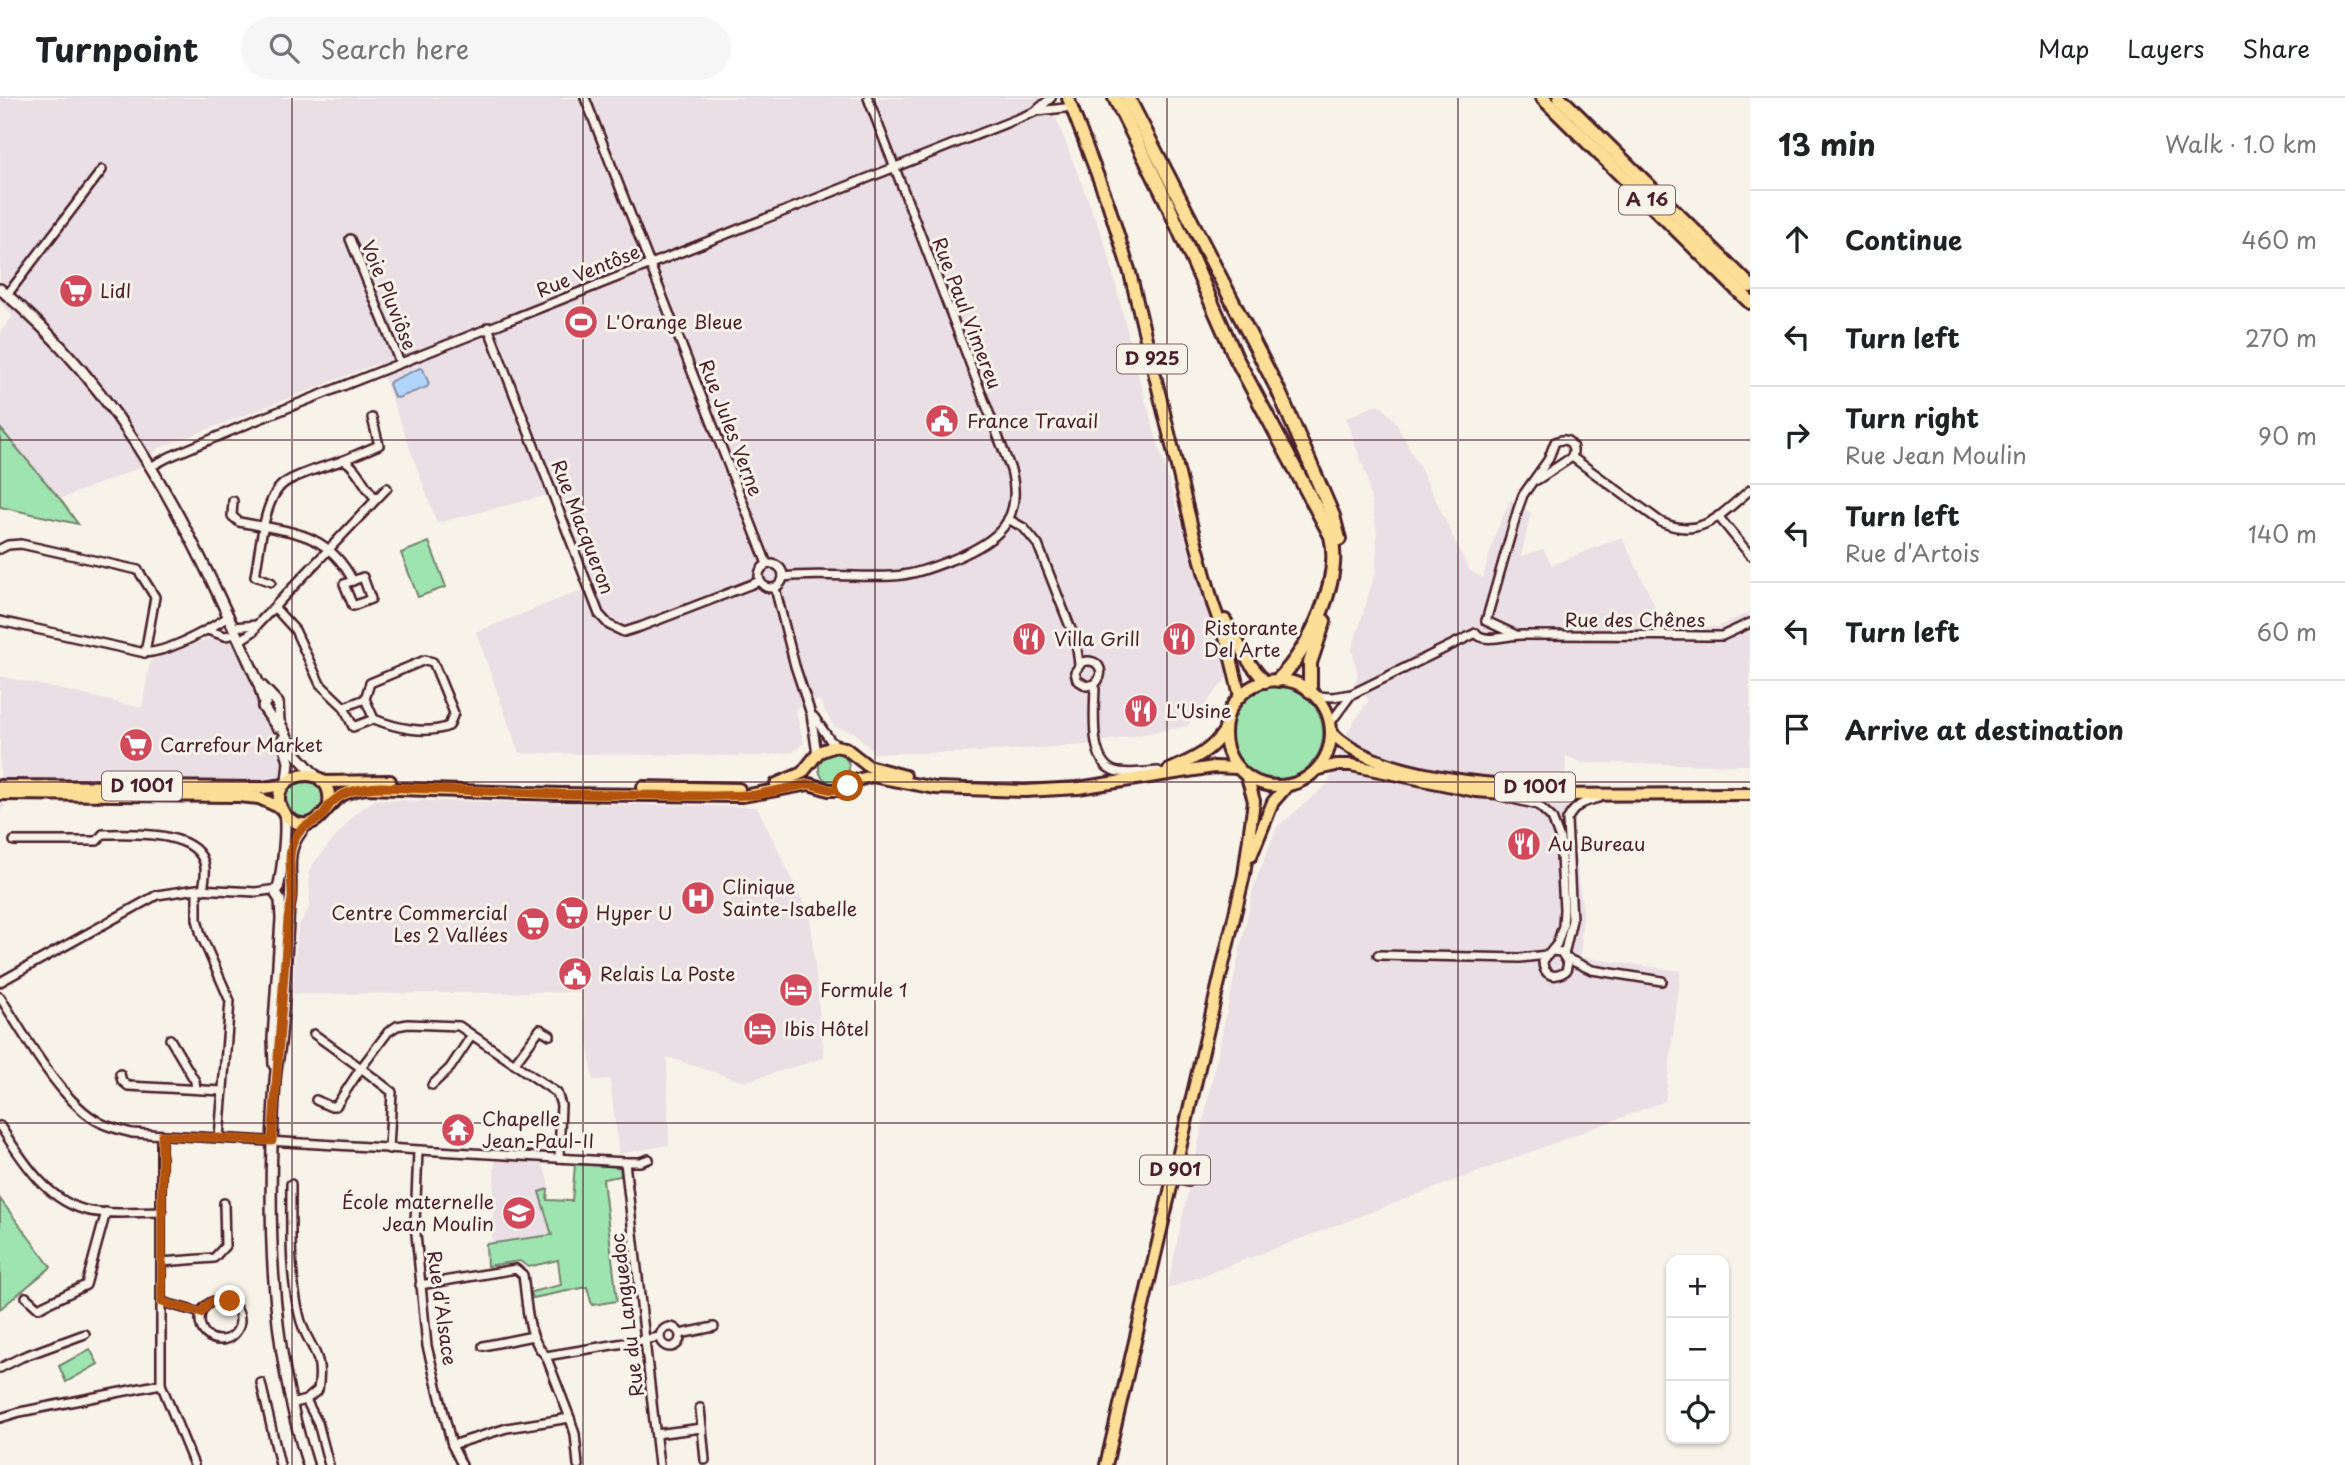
<!DOCTYPE html>
<html lang="en">
<head>
<meta charset="utf-8">
<style>
  :root { --surface:#fff; --page:#f6f6f6; --text:#202124; --muted:#757577; --line:#e0e0e0 }
  body { margin:0; font-family:"Playpen Sans",sans-serif; background:var(--page); color:var(--text) }
  .controls { position:absolute; right:21px; bottom:21px; display:grid; overflow:hidden; border-radius:14px; box-shadow:0 2px 5px #0004 }
  .controls button { width:63px; height:63px; display:grid; place-items:center; padding:0; border:0; border-bottom:2px solid var(--line); background:var(--surface); color:var(--text); font:35px sans-serif }
  .stop { position:absolute; width:21px; height:21px; margin:-16px; border:5px solid #b45309; border-radius:50%; background:#fff }
  .stop.end { background:#b45309; border-color:#fff; box-shadow:0 2px 7px #0008 }
  .list { margin:0; padding:0; list-style:none }
  h2 { display:flex; justify-content:space-between; align-items:center; height:91px; margin:0; padding:0 28px; font-size:30px }
  h2 small { font-size:23px; font-weight:400; color:var(--muted) }
  .list li { display:grid; grid-template-columns:46px 1fr auto; gap:21px; align-items:center; box-sizing:border-box; height:98px; padding:0 28px; border-top:2px solid var(--line) }
  .list b { display:block; font-size:26px; white-space:nowrap }
  .list p { margin:0; font-size:23px; white-space:nowrap; color:var(--muted) }
  .list em { font-size:23px; font-style:normal; color:var(--muted) }
  .icon { flex:none; width:38px; height:38px; fill:none; stroke:currentColor; stroke-width:2; stroke-linecap:round; stroke-linejoin:round }
  .map { position:relative; flex:none; width:1750px; height:1367px; overflow:hidden }
  header { display:flex; align-items:center; gap:42px; box-sizing:border-box; height:98px; padding:0 35px; background:var(--surface); border-bottom:2px solid var(--line) }
  header strong { font-size:33px }
  nav { display:flex; gap:38px; margin-inline-start:auto; font-size:24px }
  .search { width:490px; height:63px; background:var(--page); display:flex; align-items:center; gap:18px; box-sizing:border-box; padding:0 24px; border-radius:38px; color:var(--muted); font-size:26px }
  main { display:flex }
  aside { flex:1; background:var(--surface) }
  .map>svg:first-child { display:block }
</style>
</head>
<body>
<header>
<strong>Turnpoint</strong>
<div class="search"><svg class="icon" aria-label="search" viewBox="0 0 24 24"><circle cx="10" cy="10" r="6"/><path d="M15 15l6 6"/></svg>Search here</div>
<nav><a>Map</a><a>Layers</a><a>Share</a></nav>
</header>
<main>
<div class="map">
<svg width="1750" height="1367" viewBox="0 0 1750 1367">
  <rect width="100%" height="100%" fill="#f7f3e8"/>
  <filter id="ink" filterUnits="userSpaceOnUse"><feTurbulence type="fractalNoise" baseFrequency=".0143" numOctaves="2"/><feDisplacementMap in="SourceGraphic" scale="14" xChannelSelector="R" yChannelSelector="G"/><feConvolveMatrix kernelMatrix="1 2 1 2 8 2 1 2 1" color-interpolation-filters="sRGB"/></filter>
  <g filter="url(#ink)">
    <!-- built -->
    <g fill="#e9dfe5" fill-rule="evenodd">
      <path d="M 0,0 L 1046,0 L 1058,25 L 1107,151 L 1138,277 L 1196,476 L 1231,575 L 1187,628 L 1084,647 L 960,655 L 874,655 L 854,634 L 834,629 L 819,602 L 795,611 L 804,645 L 793,654 L 757,658 L 519,655 L 476,534 L 595,487 L 559,394 L 437,425 L 379,265 L 157,351 L 139,370 L 60,401 L 0,330 L 0,235 L 13,218 L 0,204 ZM 964,234 L 1002,330 L 991,335 L 954,239 Z"/>
      <path d="M 1378,306 L 1394,321 L 1426,382 L 1469,472 L 1483,480 L 1496,434 L 1511,401 L 1531,415 L 1521,458 L 1543,451 L 1552,467 L 1622,439 L 1663,525 L 1717,529 L 1750,514 L 1750,667 L 1583,665 L 1566,658 L 1565,685 L 1583,813 L 1580,859 L 1681,873 L 1665,1003 L 1167,1191 L 1254,788 L 1277,729 L 1328,686 L 1348,633 L 1369,602 L 1354,586 L 1358,577 L 1352,552 L 1376,472 L 1377,435 L 1367,379 L 1346,320 Z"/>
      <path d="M 231,532 L 285,668 L 273,695 L 4,691 L 4,709 L 0,713 L 0,578 L 142,610 L 150,563 Z"/>
      <path d="M 375,702 L 757,709 L 810,818 L 824,960 L 744,984 L 667,959 L 669,1047 L 619,1056 L 610,981 L 593,982 L 581,894 L 292,896 L 298,829 L 310,808 L 309,773 L 316,762 L 356,715 Z"/>
      <path d="M 495,1063 L 541,1063 L 548,1082 L 548,1091 L 539,1094 L 552,1137 L 492,1145 Z"/>
    </g>
    <!-- green -->
    <g fill="#9ee4b1" stroke="#74826e" stroke-width="2">
      <path d="M 0,330 L 60,401 L 78,426 L 0,409 Z"/>
      <path d="M 429,444 L 446,489 L 418,499 L 401,455 Z"/>
      <circle cx="1276" cy="635" r="47"/>
      <circle cx="834" cy="670" r="15"/>
      <circle cx="304" cy="700" r="19"/>
      <path d="M 575,1066 L 620,1069 L 621,1078 L 603,1081 L 617,1203 L 592,1207 L 587,1189 L 533,1200 L 531,1194 L 561,1187 L 558,1162 L 528,1169 L 520,1163 L 487,1168 L 486,1146 L 552,1137 L 539,1094 L 548,1091 L 547,1102 L 572,1103 Z"/>
      <path d="M 0,1101 L 51,1169 L 0,1211 Z"/>
      <path d="M 90,1251 L 98,1266 L 66,1284 L 59,1268 Z"/>
    </g>
    <!-- water -->
    <path fill="#b1d5fa" stroke="#888ca7" stroke-width="2" d="M 420,270 L 423,271 L 429,286 L 427,289 L 398,300 L 394,299 L 389,286 L 391,283 Z"/>
    <g fill="none" stroke-linecap="round" stroke-linejoin="round">
      <!-- minor casing -->
      <g stroke="#4a1f2b" stroke-width="12">
        <g id="minor">
          <path d="M 585,0 L 767,466"/>
          <path d="M 1038,11 L 1051,0"/>
          <path d="M 350,141 L 400,265"/>
          <path d="M 7,197 L 102,72"/>
          <path d="M 488,229 L 599,516 L 609,527 L 624,534 L 640,529 L 760,483"/>
          <path d="M 1572,359 L 1661,424 C 1701,442 1721,416 1750,392"/>
          <path d="M 344,362 L 379,347 L 372,320"/>
          <path d="M 152,368 L 169,359 L 252,324 L 1037,13 L 1065,10"/>
          <path d="M 1537,382 L 1572,359"/>
          <path d="M 233,403 L 232,418 L 239,424 C 289,434 327,432 353,483"/>
          <path d="M 1718,418 L 1750,457"/>
          <path d="M 1008,421 L 1024,430 L 1038,447 L 1076,544 L 1079,566"/>
          <path d="M 0,451 L 8,447 L 21,446 L 138,472 L 155,499 L 145,555"/>
          <circle cx="771" cy="478" r="12"/>
          <path d="M 363,479 L 371,501 L 353,508 L 344,486 Z"/>
          <path d="M 783,479 C 817,474 857,480 892,478 C 914,477 933,469 954,461 C 997,443 1024,423 1011,372 L 868,0"/>
          <path d="M 271,484 L 255,478 C 260,453 263,402 283,386 C 296,376 327,368 344,362 C 358,370 364,389 376,401"/>
          <path d="M 775,490 L 795,568 L 811,616 L 817,656"/>
          <path d="M 274,509 L 295,532 L 320,586 L 344,609"/>
          <path d="M 0,523 L 145,555 C 171,553 206,533 228,519"/>
          <path d="M 1486,523 L 1518,411 L 1523,397 L 1548,362 L 1555,344 C 1567,338 1576,346 1572,359"/>
          <path d="M 1486,523 L 1514,536"/>
          <path d="M 233,529 L 257,527"/>
          <path d="M 207,532 L 225,538 L 236,536"/>
          <path d="M 1476,535 C 1483,546 1508,537 1521,537 C 1584,537 1648,537 1711,538 L 1722,538 L 1750,525"/>
          <path d="M 239,543 L 254,533 L 257,527 L 387,390"/>
          <path d="M 425,562 L 433,564 L 454,615 L 449,628 C 426,637 396,630 374,621 L 365,601 L 370,585 Z"/>
          <path d="M 1095,586 L 1087,588 L 1077,582 L 1075,574 L 1082,564 C 1098,559 1107,574 1095,586 C 1095,610 1087,670 1119,674 C 1132,676 1146,674 1158,673"/>
          <path d="M 1316,598 L 1333,599 L 1352,596 L 1476,535"/>
          <path d="M 365,601 L 344,609 L 353,629 L 374,621"/>
          <path d="M 814,619 L 830,642 L 837,648"/>
          <path d="M 1331,624 L 1351,597"/>
          <path d="M 1505,699 L 1538,707 L 1552,720 L 1560,741 L 1564,811 L 1563,828 L 1557,846 L 1543,863 C 1543,878 1555,881 1566,873 L 1568,865 L 1561,854 L 1552,853"/>
          <path d="M 14,743 L 97,743 L 103,736 C 130,736 200,731 205,769 C 206,777 204,785 203,792"/>
          <path d="M 197,791 L 197,821 L 201,837 L 230,903 L 219,1040"/>
          <path d="M 1378,857 L 1520,860 L 1547,857"/>
          <path d="M 1564,857 L 1572,822 L 1567,722 C 1575,707 1583,704 1599,700"/>
          <path d="M 1566,860 L 1592,872 L 1662,883"/>
          <path d="M 0,884 L 157,797 L 197,791 L 256,794 L 278,791"/>
          <path d="M 0,899 C 24,936 61,1005 101,1025 C 110,1030 122,1032 132,1035 L 625,1064 L 640,1064 L 649,1061"/>
          <path d="M 314,936 L 361,970 L 336,1008 L 329,1008 L 316,1002"/>
          <path d="M 170,941 L 195,983 L 196,991"/>
          <path d="M 514,966 L 540,931 L 550,937"/>
          <path d="M 120,976 L 122,983 L 128,988 L 223,993"/>
          <path d="M 432,987 L 450,970 L 472,937"/>
          <path d="M 0,1028 C 22,1062 48,1105 90,1113 C 112,1117 139,1114 162,1114"/>
          <path d="M 161,1037 L 161,1286 L 194,1367"/>
          <path d="M 389,1051 L 392,994 L 361,970 L 388,934 L 397,928 L 408,926 L 459,928 L 557,995 L 561,1007 L 559,1060"/>
          <path d="M 418,1053 L 415,1126 L 427,1248 L 452,1347 L 462,1367"/>
          <path d="M 625,1064 L 659,1367"/>
          <path d="M 1173,1080 L 1188,1084"/>
          <path d="M 291,1086 C 291,1129 289,1173 299,1216 C 306,1250 325,1251 318,1292 L 306,1302 L 291,1306"/>
          <path d="M 161,1164 L 214,1160 L 225,1148 L 224,1105"/>
          <path d="M 420,1187 L 516,1171 L 523,1177 C 527,1203 526,1239 546,1258 L 570,1320 L 507,1330 L 452,1347"/>
          <path d="M 26,1199 L 38,1210 L 86,1187 L 106,1114"/>
          <circle cx="220" cy="1222" r="20"/>
          <path d="M 162,1204 L 201,1215"/>
          <circle cx="670" cy="1239" r="10"/>
          <path d="M 680,1236 L 714,1229"/>
          <path d="M 483,1248 L 533,1238"/>
          <path d="M 546,1258 L 660,1239"/>
          <path d="M 0,1270 L 22,1259 L 85,1236"/>
          <path d="M 261,1285 L 280,1367"/>
          <path d="M 306,1302 L 318,1325 L 329,1367"/>
          <path d="M 700,1310 L 702,1330"/>
          <path d="M 0,1320 L 20,1314 L 161,1286"/>
          <path d="M 570,1320 L 575,1336 L 578,1367"/>
          <path d="M 656,1336 L 702,1330 L 705,1362"/>
        </g>
      </g>
      <!-- tertiary casing -->
      <g stroke="#4a1f2b" stroke-width="14">
        <g id="tertiary">
          <path d="M 0,191 C 127,295 193,438 258,584 L 264,604"/>
          <path d="M 262,588 L 278,605 L 279,623 L 295,655 L 316,678"/>
          <path d="M 267,601 L 263,609 L 277,629"/>
          <path d="M 283,641 L 289,664 L 287,684"/>
          <path d="M 308,726 C 279,754 296,777 289,809 C 286,851 285,894 281,936 C 280,952 276,968 275,983 C 267,1113 268,1242 308,1367"/>
          <path d="M 274,967 L 273,940 L 281,821 L 280,802 L 276,796 C 282,782 287,730 284,715"/>
        </g>
      </g>
      <!-- primary casing -->
      <g stroke="#4a1f2b" stroke-width="16">
        <g id="primary">
          <path d="M 1068,0 L 1108,105 L 1130,175 L 1193,434 L 1213,506 L 1228,548 L 1240,598"/>
          <path d="M 1225,522 L 1249,564 L 1265,584"/>
          <circle cx="1278" cy="635" r="53"/>
          <path d="M 1332,635 C 1375,680 1501,689 1562,689"/>
          <path d="M 1319,671 L 1336,667 L 1351,667 L 1476,693 L 1530,697 L 1750,696"/>
          <path d="M 1169,672 C 1192,662 1211,654 1225,632"/>
          <path d="M 322,684 L 390,683"/>
          <path d="M 776,686 L 802,675 L 819,654 L 835,648 L 845,650 L 868,668 L 905,678"/>
          <path d="M 0,688 L 263,690 L 284,687"/>
          <path d="M 643,689 L 739,691"/>
          <path d="M 0,696 L 238,698 L 259,700 L 281,710"/>
          <path d="M 329,707 C 335,656 259,678 284,715 C 287,720 292,723 297,725 C 319,732 325,708 340,698 C 348,694 357,691 366,690 L 560,696 L 743,698 L 809,686 L 829,692 L 839,692 L 857,682 L 872,678 L 935,690 L 1025,693 L 1078,690 L 1214,669 L 1237,670"/>
          <path d="M 1251,758 L 1273,704 L 1286,689"/>
          <path d="M 1106,1367 L 1244,777 L 1254,703 L 1247,679"/>
        </g>
      </g>
      <!-- motorway casing -->
      <g stroke="#4a1f2b" stroke-width="18">
        <g id="motorway">
          <path d="M 1115,0 L 1166,102 L 1236,260 L 1331,438 C 1342,482 1310,551 1278,582"/>
          <path d="M 1128,0 L 1279,294 L 1333,418 L 1339,441"/>
          <path d="M 1543,0 L 1750,204"/>
          <path d="M 1560,0 L 1750,188"/>
          <path d="M 1310,593 L 1310,565 L 1324,523"/>
        </g>
      </g>
      <!-- minor -->
      <use href="#minor" stroke="#f7f3e8" stroke-width="7"/>
      <!-- tertiary -->
      <use href="#tertiary" stroke="#f7f3e8" stroke-width="9"/>
      <!-- primary -->
      <use href="#primary" stroke="#fdde96" stroke-width="10"/>
      <!-- motorway -->
      <use href="#motorway" stroke="#fdde96" stroke-width="12"/>
    </g>
  </g>
  <g fill="none" stroke-linecap="round" stroke-linejoin="round" filter="url(#ink)">
    <!-- route -->
    <path stroke="#b45309" stroke-width="9" d="M 230,1203 C 217,1199 208,1203 201,1215 L 162,1204 L 162,1037 L 272,1043 L 288,821 C 289,813 293,803 292,795 C 292,773 284,752 300,733 C 307,725 315,725 322,718 C 326,714 327,709 331,705 C 345,692 363,690 381,689 L 560,696 L 712,698 L 755,697 L 809,686 L 832,692 L 848,688"/>
  </g>
  <!-- grid -->
  <path fill="none" stroke="#4a1f2b" stroke-width="2" stroke-opacity="0.55" d="M 292,0 L 292,1367M 583,0 L 583,1367M 875,0 L 875,1367M 1167,0 L 1167,1367M 1458,0 L 1458,1367M 0,342 L 1750,342M 0,684 L 1750,684M 0,1025 L 1750,1025"/>
  <!-- icons -->
  <defs>
    <g id="supermarket-disc" transform="scale(1.75)"><circle r="9.5" fill="#d1495b" stroke="#f7f3e8"/><path d="M-6-5.5h2.5l.6 2H6L4.5 2H-2.5L-4.4-4H-6ZM-1.5 3.2a1.3 1.3 0 1 0 .1 0ZM3 3.2a1.3 1.3 0 1 0 .1 0Z" fill="#fff"/></g>
    <g id="stadium-disc" transform="scale(1.75)"><circle r="9.5" fill="#d1495b" stroke="#f7f3e8"/><path d="M0-5a6.5 5 0 1 0 0 10a6.5 5 0 1 0 0-10ZM-3.5-1.8h7v3.6h-7Z" fill="#fff"/></g>
    <g id="civic-disc" transform="scale(1.75)"><circle r="9.5" fill="#d1495b" stroke="#f7f3e8"/><path d="M-.6-6.5H3V-4.5H.6V-3L4-1V1h2V6H-6V1h2V-1L-.6-3ZM-1.2 2.5V6h2.4V2.5Z" fill="#fff"/></g>
    <g id="restaurant-disc" transform="scale(1.75)"><circle r="9.5" fill="#d1495b" stroke="#f7f3e8"/><path d="M-5-6h1v4h1v-4h1v4h1v-4h1v5L-1.5 .5V6h-2V.5L-5-1ZM5-6V6H3V1.5H1.5Q1.5-4 5-6Z" fill="#fff"/></g>
    <g id="hospital-disc" transform="scale(1.75)"><circle r="9.5" fill="#d1495b" stroke="#f7f3e8"/><path d="M-5-5h3v3.5h4V-5h3V5h-3V1.5h-4V5h-3Z" fill="#fff"/></g>
    <g id="hotel-disc" transform="scale(1.75)"><circle r="9.5" fill="#d1495b" stroke="#f7f3e8"/><path d="M-6-4.5h1.5V1H6V5H4.5V3h-9V5H-6ZM-4 0a1.8 1.8 0 1 1 3.6 0ZM.5 0V-2.5h3Q6-2.5 6 0Z" fill="#fff"/></g>
    <g id="temple-disc" transform="scale(1.75)"><circle r="9.5" fill="#d1495b" stroke="#f7f3e8"/><path d="M0-6L5-2H3V0L6.5 2.5H4V6H1.5V3h-3V6H-4V2.5H-6.5L-3 0V-2H-5Z" fill="#fff"/></g>
    <g id="school-disc" transform="scale(1.75)"><circle r="9.5" fill="#d1495b" stroke="#f7f3e8"/><path d="M0-5L7-2L0 1L-7-2ZM-4 1L0 2.5L4 1V4Q0 6-4 4Z" fill="#fff"/></g>
  </defs>
  <g fill-rule="evenodd">
    <use href="#supermarket-disc" x="76" y="193"/>
    <use href="#stadium-disc" x="581" y="224"/>
    <use href="#civic-disc" x="942" y="323"/>
    <use href="#restaurant-disc" x="1029" y="541"/>
    <use href="#restaurant-disc" x="1179" y="541"/>
    <use href="#restaurant-disc" x="1141" y="613"/>
    <use href="#supermarket-disc" x="136" y="647"/>
    <use href="#restaurant-disc" x="1524" y="746"/>
    <use href="#hospital-disc" x="698" y="800"/>
    <use href="#supermarket-disc" x="572" y="815"/>
    <use href="#supermarket-disc" x="533" y="826"/>
    <use href="#civic-disc" x="575" y="876"/>
    <use href="#hotel-disc" x="796" y="892"/>
    <use href="#hotel-disc" x="760" y="931"/>
    <use href="#temple-disc" x="458" y="1032"/>
    <use href="#school-disc" x="519" y="1115"/>
  </g>
  <g text-anchor="middle" stroke-width="6" stroke-linejoin="round" paint-order="stroke">
    <!-- shield labels -->
    <g fill="#f7f3e8" stroke="#7e5f64" stroke-width="2">
      <rect x="1619" y="87.5" width="56" height="29" rx="5"/>
      <rect x="1117" y="246.5" width="70" height="29" rx="5"/>
      <rect x="102" y="673.5" width="80" height="29" rx="5"/>
      <rect x="1495" y="674.5" width="80" height="29" rx="5"/>
      <rect x="1140" y="1057.5" width="70" height="29" rx="5"/>
    </g>
    <g font-size="18" font-weight="bold" fill="#4a1f2b">
      <text x="1647" y="108">A 16</text>
      <text x="1152" y="267">D 925</text>
      <text x="142" y="694">D 1001</text>
      <text x="1535" y="695">D 1001</text>
      <text x="1175" y="1078">D 901</text>
    </g>
    <!-- street labels -->
    <g font-size="19" fill="#4a1f2b" stroke="#f7f3e8">
      <text transform="translate(588 173) rotate(-22)" y="7">Rue Ventôse</text>
      <text transform="translate(389 197) rotate(68)" y="7">Voie Pluviôse</text>
      <text transform="translate(967 215) rotate(69)" y="7">Rue Paul Vimereu</text>
      <text transform="translate(731 330) rotate(69)" y="7">Rue Jules Verne</text>
      <text transform="translate(583 429) rotate(69)" y="7">Rue Macqueron</text>
      <text x="1635" y="529">Rue des Chênes</text>
      <text transform="translate(442 1210) rotate(82)" y="7">Rue d'Alsace</text>
      <text transform="translate(627 1217) rotate(-97)" y="7">Rue du Languedoc</text>
    </g>
    <!-- poi labels -->
    <g font-size="19" fill="#4a1f2b" stroke="#f7f3e8" text-anchor="start">
      <text x="100" y="200">Lidl</text>
      <text x="606" y="231">L'Orange Bleue</text>
      <text x="967" y="330">France Travail</text>
      <text x="1204" y="537">Ristorante<tspan x="1204" dy="22">Del Arte</tspan></text>
      <text x="1054" y="548">Villa Grill</text>
      <text x="1166" y="620">L'Usine</text>
      <text x="160" y="654">Carrefour Market</text>
      <text x="1548" y="753">Au Bureau</text>
      <text x="722" y="796">Clinique<tspan x="722" dy="22">Sainte-Isabelle</tspan></text>
      <text x="508" y="822" text-anchor="end">Centre Commercial<tspan x="508" dy="22">Les 2 Vallées</tspan></text>
      <text x="596" y="822">Hyper U</text>
      <text x="600" y="883">Relais La Poste</text>
      <text x="820" y="899">Formule 1</text>
      <text x="784" y="938">Ibis Hôtel</text>
      <text x="482" y="1028">Chapelle<tspan x="482" dy="22">Jean-Paul-II</tspan></text>
      <text x="494" y="1111" text-anchor="end">École maternelle<tspan x="494" dy="22">Jean Moulin</tspan></text>
    </g>
  </g>
</svg>
<div class="controls">
<button>+</button>
<button>−</button>
<button><svg class="icon" aria-label="locate" viewBox="0 0 24 24"><circle cx="12" cy="12" r="6"/><path d="M12 2v4M12 18v4M2 12h4M18 12h4"/></svg></button>
</div>
<div class="stop" style="left:848px;top:688px"></div>
<div class="stop end" style="left:230px;top:1203px"></div>
</div>
<aside>
<h2>13 min<small>Walk · 1.0 km</small></h2>
<ul class="list">
<li><svg class="icon" aria-label="ahead" viewBox="0 0 24 24"><path d="M12 20V5M6 11l6-6 6 6"/></svg><div><b>Continue</b></div><em>460 m</em></li>
<li><svg class="icon" aria-label="left" viewBox="0 0 24 24"><path d="M17 20v-9H6M10 6l-5 5 5 5"/></svg><div><b>Turn left</b></div><em>270 m</em></li>
<li><svg class="icon" aria-label="right" viewBox="0 0 24 24"><path d="M7 20v-9h11M14 6l5 5-5 5"/></svg><div><b>Turn right</b><p>Rue Jean Moulin</p></div><em>90 m</em></li>
<li><svg class="icon" aria-label="left" viewBox="0 0 24 24"><path d="M17 20v-9H6M10 6l-5 5 5 5"/></svg><div><b>Turn left</b><p>Rue d'Artois</p></div><em>140 m</em></li>
<li><svg class="icon" aria-label="left" viewBox="0 0 24 24"><path d="M17 20v-9H6M10 6l-5 5 5 5"/></svg><div><b>Turn left</b></div><em>60 m</em></li>
<li><svg class="icon" aria-label="arrive" viewBox="0 0 24 24"><path d="M6 21V4h12l-3 4 3 4H6"/></svg><div><b>Arrive at destination</b></div></li>
</ul>
</aside>
</main>
</body>
</html>
